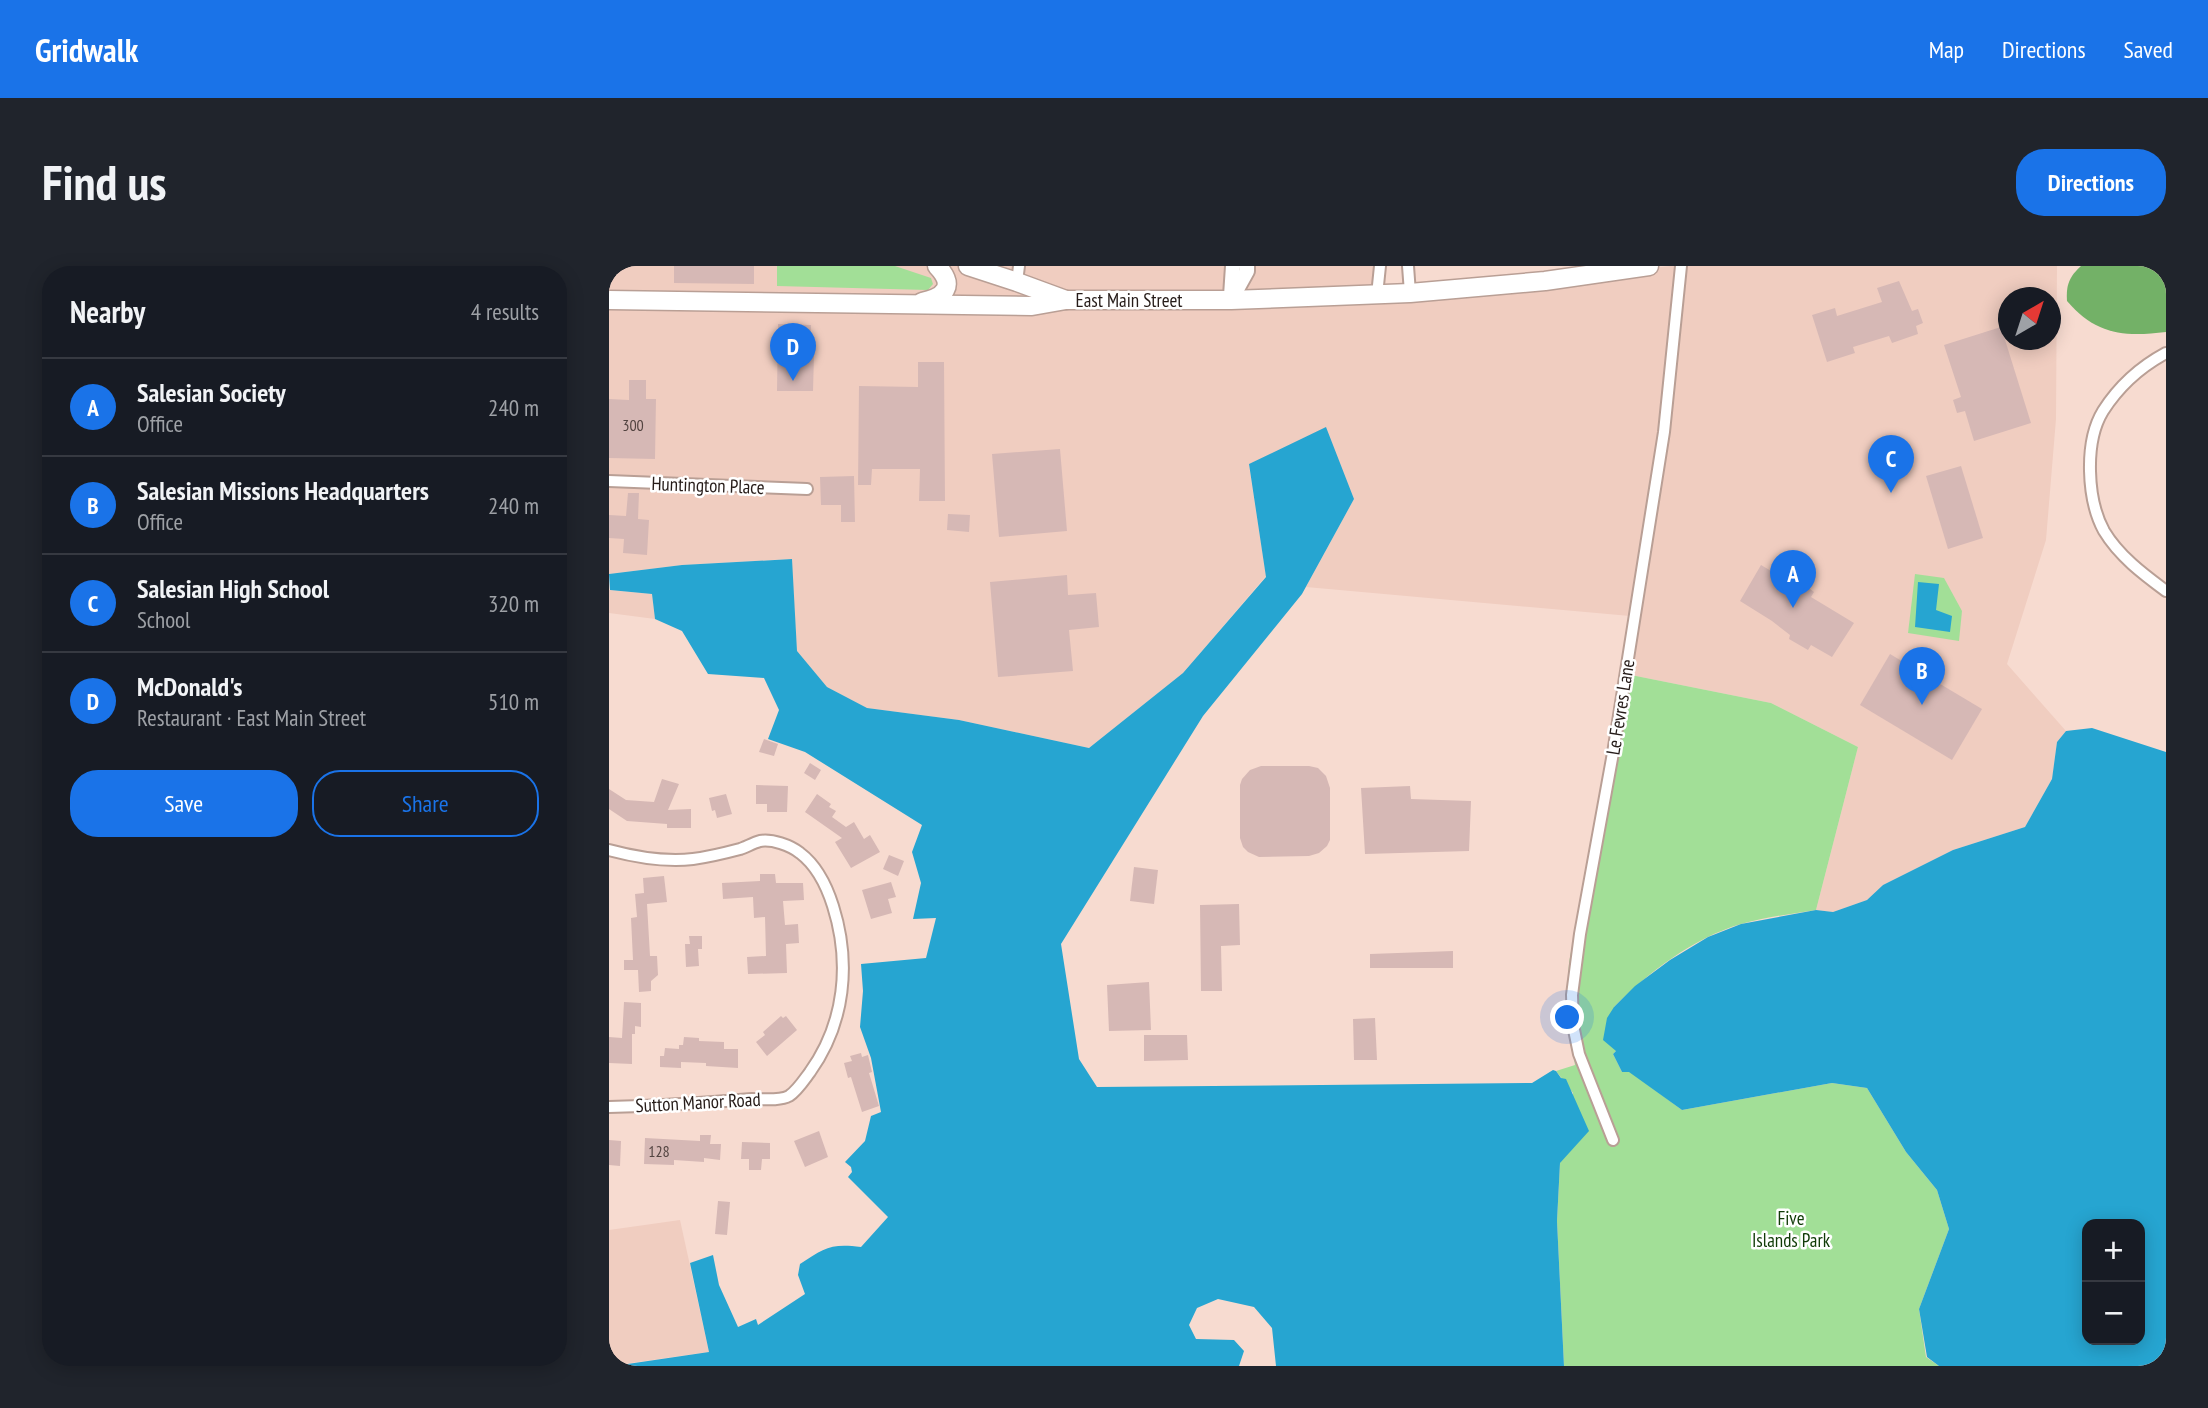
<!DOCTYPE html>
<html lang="en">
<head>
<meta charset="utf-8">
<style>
  :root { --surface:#171b24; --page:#20242c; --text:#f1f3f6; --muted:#9ea1a6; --line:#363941; --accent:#1a73e8 }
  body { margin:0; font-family:"PT Sans Narrow",sans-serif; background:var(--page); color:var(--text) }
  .controls { position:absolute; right:21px; bottom:21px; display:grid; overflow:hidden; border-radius:14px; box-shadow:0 4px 18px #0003 }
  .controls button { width:63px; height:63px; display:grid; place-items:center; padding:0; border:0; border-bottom:2px solid var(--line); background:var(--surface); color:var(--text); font:35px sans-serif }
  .compass { position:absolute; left:1389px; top:21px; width:63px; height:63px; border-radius:50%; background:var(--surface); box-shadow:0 4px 18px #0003; rotate:39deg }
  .you { position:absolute; left:959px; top:752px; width:24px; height:24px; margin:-18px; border:5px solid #fff; border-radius:50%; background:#1a73e8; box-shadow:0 0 0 10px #1a73e833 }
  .badge { display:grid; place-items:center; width:46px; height:46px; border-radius:50%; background:var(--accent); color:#fff; font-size:23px; font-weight:700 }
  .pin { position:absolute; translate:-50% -58px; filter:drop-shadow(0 2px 4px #0008) }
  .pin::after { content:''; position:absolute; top:37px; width:24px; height:21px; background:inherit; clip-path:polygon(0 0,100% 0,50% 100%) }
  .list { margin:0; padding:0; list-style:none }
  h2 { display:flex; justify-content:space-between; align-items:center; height:91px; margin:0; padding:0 28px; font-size:30px }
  h2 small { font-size:23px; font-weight:400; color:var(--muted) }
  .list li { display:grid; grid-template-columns:46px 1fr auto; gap:21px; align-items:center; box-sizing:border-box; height:98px; padding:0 28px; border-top:2px solid var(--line) }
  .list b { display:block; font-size:26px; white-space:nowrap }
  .list p { margin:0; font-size:23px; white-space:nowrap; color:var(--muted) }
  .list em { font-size:23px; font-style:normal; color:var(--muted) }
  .actions { display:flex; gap:14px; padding:21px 28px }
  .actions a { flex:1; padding:16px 0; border:2px solid var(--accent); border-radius:28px; text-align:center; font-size:24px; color:var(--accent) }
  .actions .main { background:var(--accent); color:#fff }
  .map { position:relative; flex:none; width:1557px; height:1100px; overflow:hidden; border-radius:28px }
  header { display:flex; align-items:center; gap:42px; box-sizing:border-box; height:98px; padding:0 35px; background:var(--accent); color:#fff }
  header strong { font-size:33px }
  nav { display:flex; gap:38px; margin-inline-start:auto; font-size:24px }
  .intro { display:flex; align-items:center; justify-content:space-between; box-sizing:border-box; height:168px; padding:0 42px }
  h1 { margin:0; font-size:49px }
  .button { padding:18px 32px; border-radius:28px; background:var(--accent); color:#fff; font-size:24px; font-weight:700 }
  main { display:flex; gap:42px; padding:0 42px }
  aside { flex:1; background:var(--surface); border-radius:28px; box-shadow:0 4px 18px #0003 }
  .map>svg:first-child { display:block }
</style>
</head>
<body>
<header>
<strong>Gridwalk</strong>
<nav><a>Map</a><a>Directions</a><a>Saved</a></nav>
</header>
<div class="intro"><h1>Find us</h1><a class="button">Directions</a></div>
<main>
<aside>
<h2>Nearby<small>4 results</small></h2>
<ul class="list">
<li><span class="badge">A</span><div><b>Salesian Society</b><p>Office</p></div><em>240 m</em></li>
<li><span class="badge">B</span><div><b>Salesian Missions Headquarters</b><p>Office</p></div><em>240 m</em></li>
<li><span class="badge">C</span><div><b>Salesian High School</b><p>School</p></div><em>320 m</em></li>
<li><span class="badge">D</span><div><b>McDonald's</b><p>Restaurant · East Main Street</p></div><em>510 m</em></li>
</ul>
<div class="actions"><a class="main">Save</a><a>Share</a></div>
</aside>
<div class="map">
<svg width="1557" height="1100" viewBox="0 0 1557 1100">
  <rect width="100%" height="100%" fill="#f7dbd0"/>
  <!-- built -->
  <g fill="#f0cdc0" fill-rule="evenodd">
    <path d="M 0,0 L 767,0 L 764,25 L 883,22 L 1061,0 L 1448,0 L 1447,153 L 1437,274 L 1398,398 L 1457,465 L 1448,476 L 1443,513 L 1416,561 L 1344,584 L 1274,619 L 1258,634 L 1224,646 L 1207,644 L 1249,481 L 1162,437 L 1012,407 L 1021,350 L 697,321 L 745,233 L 640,199 L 657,310 L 574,407 L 480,482 L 350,454 L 257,442 L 218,421 L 188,386 L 182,293 L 73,299 L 0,308 ZM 1400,32 L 1442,32 L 1442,74 L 1400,74 Z"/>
    <path d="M 0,324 L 43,328 L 46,353 L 0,347 Z"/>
    <path d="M 71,954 L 100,1086 L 0,1100 L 0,964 Z"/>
  </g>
  <!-- green -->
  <g fill="#a2df97">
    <path d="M 168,0 L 286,0 L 322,12 L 324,18 L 319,24 L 168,20 Z"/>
    <path d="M 1306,308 L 1335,312 L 1353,345 L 1350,375 L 1299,367 Z"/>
    <path d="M 1012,407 L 1162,437 L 1249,481 L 1207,644 C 1182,648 1156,651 1132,658 C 1084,672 1040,706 1005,741 L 1007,785 L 1004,788 L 1013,806 L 1020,805 L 1073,844 L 1223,817 L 1258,822 L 1297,886 L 1328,924 L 1340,963 L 1310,1043 L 1317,1091 L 1330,1100 L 955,1100 L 948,955 L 951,897 L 964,832 L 964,827 L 947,805 L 966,799 L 957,746 L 960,697 Z"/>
  </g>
  <!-- forest -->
  <path fill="#73b167" d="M 1472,0 L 1557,0 L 1557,66 C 1515,71 1487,69 1458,35 C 1457,19 1460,11 1472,0 Z"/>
  <!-- water -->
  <g fill="#26a5d1" fill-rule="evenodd">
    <path d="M 717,161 L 745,233 L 693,328 L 594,450 L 452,678 L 470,793 L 488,821 L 923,817 L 944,804 L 947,805 L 952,812 L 957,813 L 980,865 L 951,897 L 948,955 L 955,1100 L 667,1100 L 663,1062 L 645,1041 L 609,1033 L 588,1042 L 580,1059 L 587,1073 L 625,1074 L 635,1085 L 630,1100 L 5,1100 L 100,1086 L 81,997 L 104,989 L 110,1019 L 129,1061 L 147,1053 L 149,1059 L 196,1028 L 189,1009 L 191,998 C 215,982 222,977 252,981 L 279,951 L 239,911 L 243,906 L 242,901 L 236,896 L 256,875 L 262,850 L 272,846 L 262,792 L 251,761 L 254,725 L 252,698 L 317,692 L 327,652 L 304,653 L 312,617 L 303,586 L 313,559 L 196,486 L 159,473 L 170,444 L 155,412 L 99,408 L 73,365 L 46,353 L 43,328 L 1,324 L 0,308 L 73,299 L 183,293 L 188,385 L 218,421 L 258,442 L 350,454 L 480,482 L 574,407 L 657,311 L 640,198 Z"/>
    <path d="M 1309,316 L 1330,318 L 1327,344 L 1343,350 L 1341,366 L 1306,361 Z"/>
    <path d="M 1483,462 L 1557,486 L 1557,1100 L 1330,1100 L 1318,1091 L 1310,1043 L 1340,963 L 1328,924 L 1297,886 L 1258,822 L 1223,817 L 1073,844 L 1020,806 L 1013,806 L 1004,788 L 1007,785 L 994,774 L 998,752 L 1005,741 L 1026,720 L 1061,694 L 1099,671 L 1132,658 L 1207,644 L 1224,646 L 1258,634 L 1274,619 L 1344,584 L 1416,561 L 1443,513 L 1448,476 L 1457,465 ZM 1531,958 L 1531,1074 L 1478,1074 L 1478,958 Z"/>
  </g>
  <!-- building -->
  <g fill="#d6b8b5">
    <path d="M 65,0 L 145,0 L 145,18 L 65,17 Z"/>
    <path d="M 1290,15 L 1303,45 L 1309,43 L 1314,57 L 1307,60 L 1309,68 L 1283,77 L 1280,70 L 1244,81 L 1246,87 L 1218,96 L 1203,49 L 1226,42 L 1228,50 L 1273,36 L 1268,22 Z"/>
    <path d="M 169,58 L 202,59 L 201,90 L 205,90 L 204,125 L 168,125 Z"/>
    <path d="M 1392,61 L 1422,157 L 1365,175 L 1356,145 L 1348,147 L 1344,134 L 1352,131 L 1335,79 Z"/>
    <path d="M 309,96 L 335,96 L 336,235 L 310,235 L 311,203 L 263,203 L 262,219 L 249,219 L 250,120 L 309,121 Z"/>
    <path d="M 20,114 L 37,114 L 37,133 L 47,133 L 46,193 L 0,192 L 0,133 L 20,134 Z"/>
    <path d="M 451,183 L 458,265 L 390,271 L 383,188 Z"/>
    <path d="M 1352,200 L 1374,272 L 1339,283 L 1317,210 Z"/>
    <path d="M 245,210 L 246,256 L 232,256 L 232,239 L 212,239 L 211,211 Z"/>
    <path d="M 19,227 L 30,227 L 29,253 L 40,254 L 38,289 L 14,287 L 15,273 L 0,272 L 0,249 L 17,250 Z"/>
    <path d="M 339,248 L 361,249 L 360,266 L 338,264 Z"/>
    <path d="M 1152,299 L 1181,316 L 1183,312 L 1192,316 L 1205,326 L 1202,331 L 1245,357 L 1223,391 L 1202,379 L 1199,384 L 1180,373 L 1181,369 L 1163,355 L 1131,335 Z"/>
    <path d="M 458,309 L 459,329 L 487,327 L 490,361 L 460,364 L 464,405 L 389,411 L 381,316 Z"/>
    <path d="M 1281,388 L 1373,443 L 1343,494 L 1251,439 Z"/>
    <path d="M 155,473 L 169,478 L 165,490 L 150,486 Z"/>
    <path d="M 201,497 L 212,504 L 206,514 L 195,507 Z"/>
    <path d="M 652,500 L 700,500 L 709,502 L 717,510 L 721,522 L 721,574 L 718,580 L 710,587 L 700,590 L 650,591 L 639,586 L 634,581 L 631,572 L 631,519 L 633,513 L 641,504 Z"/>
    <path d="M 53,513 L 70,518 L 59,544 L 82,543 L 82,562 L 58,562 L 58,558 L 18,555 L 0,543 L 0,523 L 17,534 L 45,536 Z"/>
    <path d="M 147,519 L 179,520 L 178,546 L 158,546 L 158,538 L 147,538 Z"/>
    <path d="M 801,520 L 802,533 L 862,535 L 860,585 L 756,588 L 752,522 Z"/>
    <path d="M 117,528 L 123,548 L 108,552 L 106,544 L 103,545 L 100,532 Z"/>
    <path d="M 208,528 L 222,538 L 220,541 L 227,545 L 223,551 L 237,561 L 245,556 L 255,573 L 261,569 L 271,586 L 242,602 L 226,576 L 233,572 L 196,546 Z"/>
    <path d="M 280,589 L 295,595 L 289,610 L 274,603 Z"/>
    <path d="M 525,601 L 549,604 L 545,638 L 521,635 Z"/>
    <path d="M 151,608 L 166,608 L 167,617 L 194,617 L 195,634 L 174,635 L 176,659 L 189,658 L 190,677 L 177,678 L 178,707 L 139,708 L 138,691 L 157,690 L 156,651 L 145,652 L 144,631 L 114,633 L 113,617 L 151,615 Z"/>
    <path d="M 55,610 L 58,636 L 38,638 L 41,690 L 48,690 L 49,709 L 42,715 L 42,725 L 30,726 L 29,704 L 15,704 L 15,694 L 24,694 L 22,652 L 28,651 L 26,628 L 35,627 L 34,612 Z"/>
    <path d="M 282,616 L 287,631 L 279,633 L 283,647 L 262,653 L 253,624 Z"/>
    <path d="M 630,638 L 631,679 L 612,680 L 613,725 L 592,725 L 591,639 Z"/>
    <path d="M 80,670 L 93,670 L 93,683 L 89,683 L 90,700 L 77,701 L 76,678 L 81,678 Z"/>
    <path d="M 844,685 L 844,702 L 761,702 L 761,688 Z"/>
    <path d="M 540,716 L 542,764 L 500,765 L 498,719 Z"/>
    <path d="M 15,736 L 32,737 L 32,761 L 26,760 L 26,768 L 23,768 L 23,798 L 0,797 L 0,771 L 13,772 Z"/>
    <path d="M 172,750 L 174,752 L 177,750 L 188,764 L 158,790 L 147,776 L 156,769 L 154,766 Z"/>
    <path d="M 766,752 L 768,794 L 745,794 L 744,753 Z"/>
    <path d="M 535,769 L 578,769 L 579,794 L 535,795 Z"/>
    <path d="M 75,771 L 90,772 L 90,775 L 115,776 L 115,783 L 129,783 L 129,802 L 97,800 L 97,797 L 72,796 L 72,802 L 51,801 L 51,790 L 55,790 L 56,782 L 70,783 L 70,779 L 74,779 Z"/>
    <path d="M 252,787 L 253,791 L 259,789 L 263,806 L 260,807 L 270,840 L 253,846 L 242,811 L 239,812 L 235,797 L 243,795 L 241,790 Z"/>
    <path d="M 210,865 L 219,891 L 196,901 L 185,875 Z"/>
    <path d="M 91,869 L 102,869 L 101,878 L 112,878 L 111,894 L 95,892 L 95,896 L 65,894 L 65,899 L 35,898 L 36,872 L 91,875 Z"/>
    <path d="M 0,874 L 12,875 L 11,900 L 0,899 Z"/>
    <path d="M 133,876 L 161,877 L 161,893 L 153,893 L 152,904 L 140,904 L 140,893 L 132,893 Z"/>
    <path d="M 109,935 L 121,936 L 118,969 L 106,968 Z"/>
  </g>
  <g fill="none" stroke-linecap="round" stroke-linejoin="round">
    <!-- minor casing -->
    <g stroke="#b99f95" stroke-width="14">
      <g id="minor">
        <path d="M 799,0 L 801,27"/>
        <path d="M 408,16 L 410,0"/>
        <path d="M 768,29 L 771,0"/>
        <path d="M 1557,87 C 1531,101 1510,120 1494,145 C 1475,176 1478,234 1495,265 C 1510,290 1534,308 1557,325"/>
        <path d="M 0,215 L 198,223"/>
        <path d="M 0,584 C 26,591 57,596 84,593 C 99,591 116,587 131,583 C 137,581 144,577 151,575 C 163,573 181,579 191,587 C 207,599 218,621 224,640 C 242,697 236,757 201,806 C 195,814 188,825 180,830 C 171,835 153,833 143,833 C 95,837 48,840 0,841"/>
        <path d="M 1004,874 L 970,788 L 964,759 L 963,729 L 971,668 L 1004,487 L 1055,166 L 1072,0"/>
      </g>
    </g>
    <!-- tertiary casing -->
    <g stroke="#b99f95" stroke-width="18">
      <g id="tertiary">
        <path d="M 622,30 L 624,0"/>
        <path d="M 622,34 L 638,5 L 638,0"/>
      </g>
    </g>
    <!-- primary casing -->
    <g stroke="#b99f95" stroke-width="21">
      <g id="primary">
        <path d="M 359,0 L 408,16 L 457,34"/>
        <path d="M 0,34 L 423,40 L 457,34 L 622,34 L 801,27 L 936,15 L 1040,0"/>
        <path d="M 313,36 C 336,31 347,20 328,0"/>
      </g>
    </g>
    <!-- minor -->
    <use href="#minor" stroke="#fff" stroke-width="10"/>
    <!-- tertiary -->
    <use href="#tertiary" stroke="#fff" stroke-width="14"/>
    <!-- primary -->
    <use href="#primary" stroke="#fff" stroke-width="18"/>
  </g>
  <g text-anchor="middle" stroke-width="5" stroke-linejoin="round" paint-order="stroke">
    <!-- number labels -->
    <g font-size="16" fill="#524340">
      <text x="24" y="165">300</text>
      <text x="50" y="891">128</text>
    </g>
    <!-- street labels -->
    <g font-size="19" fill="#261c19" stroke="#fff">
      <text x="520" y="41">East Main Street</text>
      <text transform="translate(99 219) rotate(2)" y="7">Huntington Place</text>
      <text transform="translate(1011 441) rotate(-81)" y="7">Le Fevres Lane</text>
      <text transform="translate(89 836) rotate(-3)" y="7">Sutton Manor Road</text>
    </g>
    <!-- park labels -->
    <g font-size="19" fill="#103b07" stroke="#fff">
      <text x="1182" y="959">Five<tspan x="1182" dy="22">Islands Park</tspan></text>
    </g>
  </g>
</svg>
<div class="controls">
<button>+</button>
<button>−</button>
</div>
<svg class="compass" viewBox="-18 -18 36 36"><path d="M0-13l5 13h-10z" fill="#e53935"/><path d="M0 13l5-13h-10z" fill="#9ea1a6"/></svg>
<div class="you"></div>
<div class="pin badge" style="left:1184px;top:342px">A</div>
<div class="pin badge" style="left:1313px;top:439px">B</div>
<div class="pin badge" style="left:1282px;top:227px">C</div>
<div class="pin badge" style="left:184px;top:115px">D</div>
</div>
</main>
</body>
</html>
